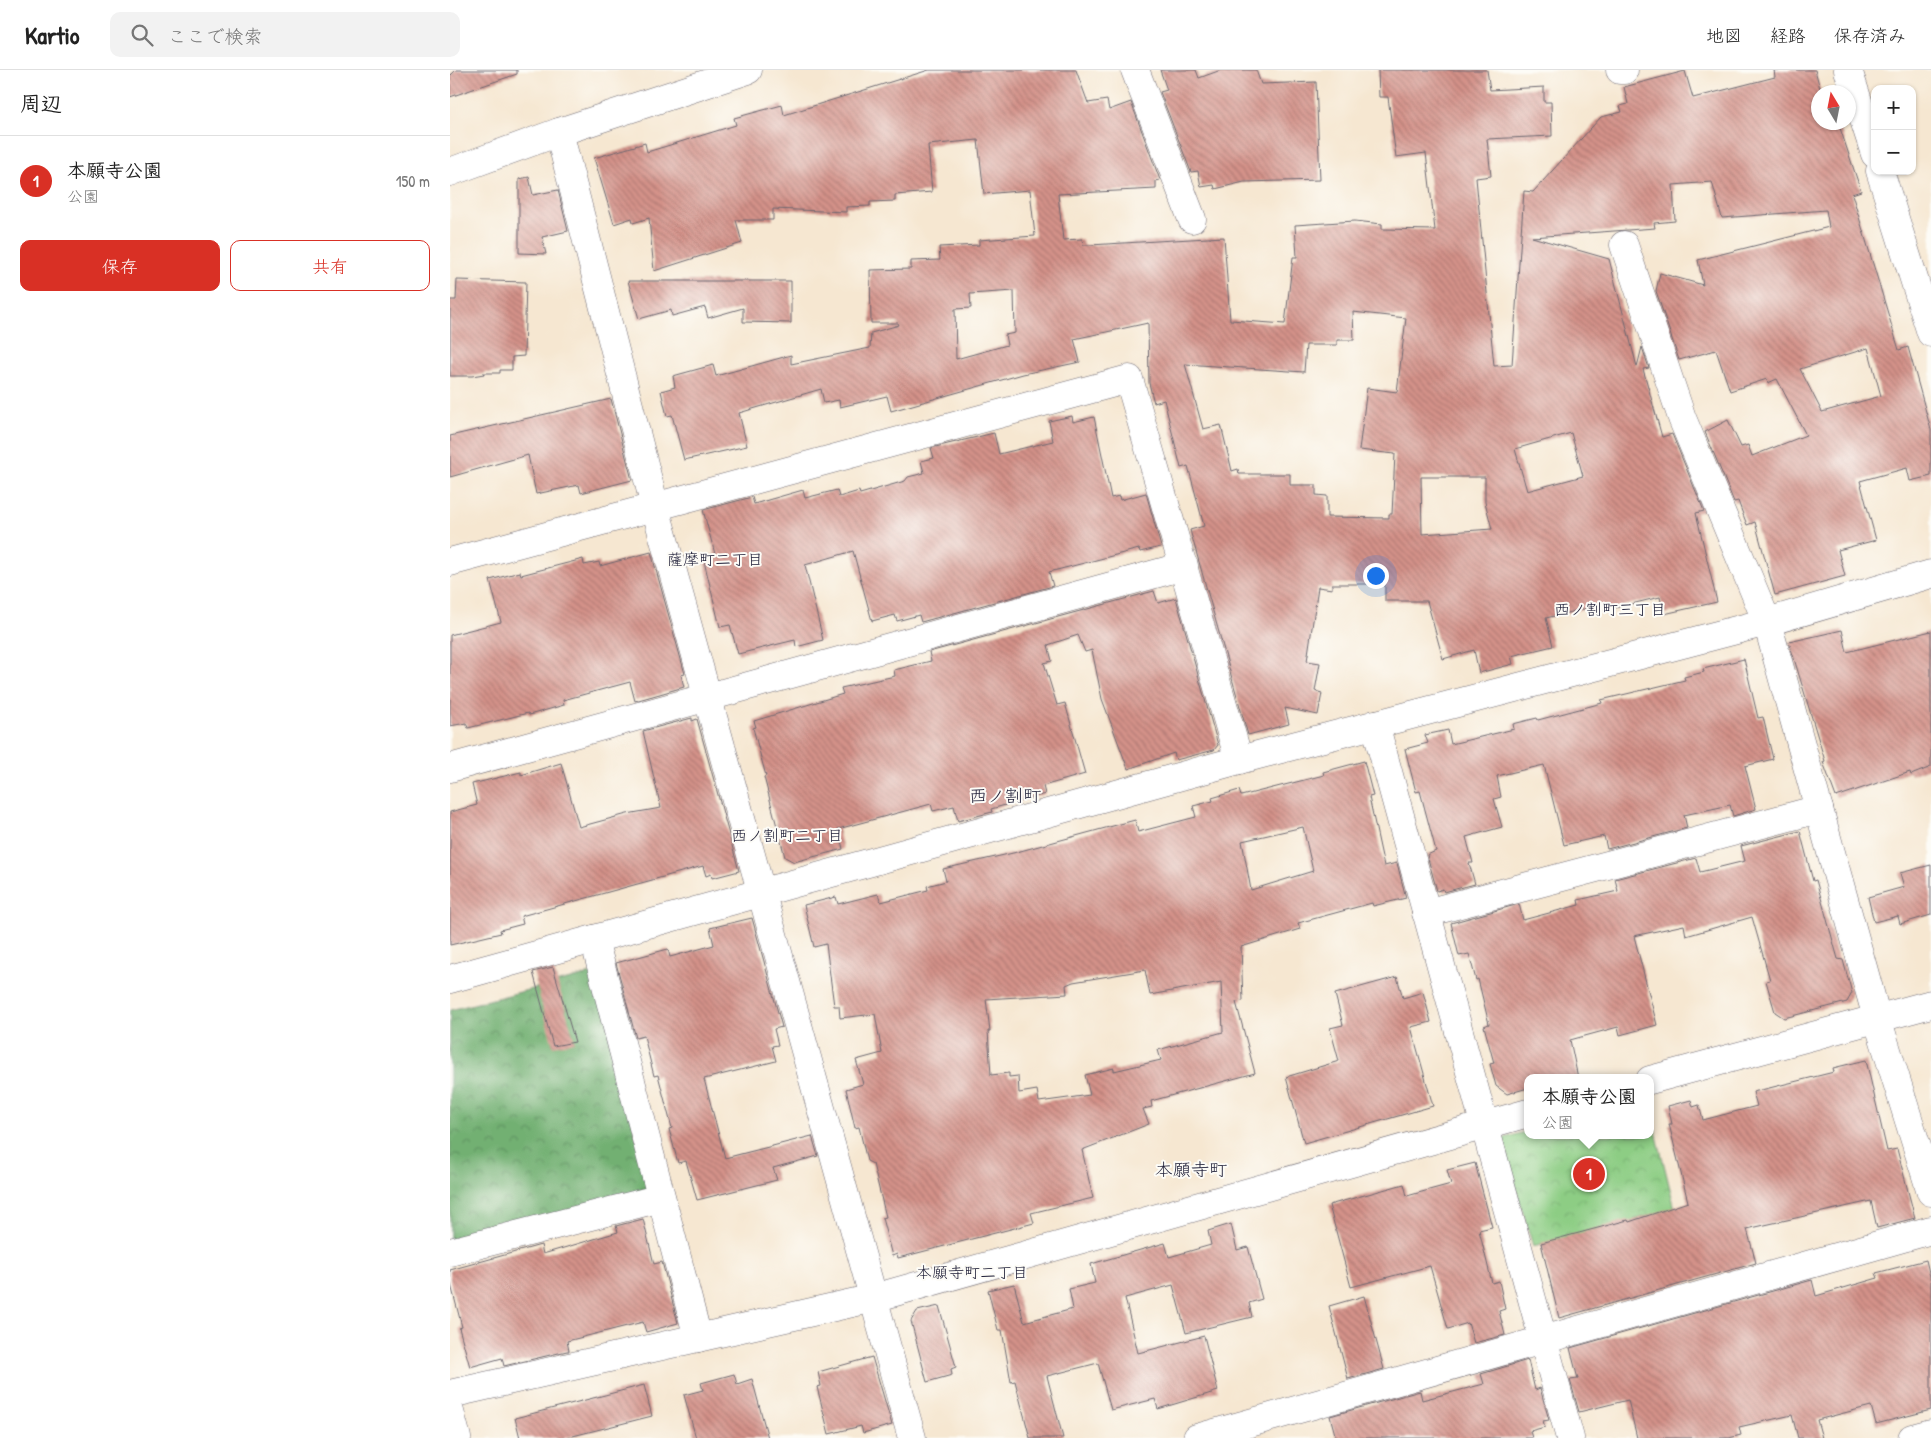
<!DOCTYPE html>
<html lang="ja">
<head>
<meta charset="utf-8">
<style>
  :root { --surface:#fff; --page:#f2f2f2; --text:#222; --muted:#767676; --line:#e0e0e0; --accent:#d93025 }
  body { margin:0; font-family:"Patrick Hand","Klee One",sans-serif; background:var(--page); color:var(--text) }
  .controls { position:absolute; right:15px; top:15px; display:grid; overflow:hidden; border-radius:10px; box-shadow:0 1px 4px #0004 }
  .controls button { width:45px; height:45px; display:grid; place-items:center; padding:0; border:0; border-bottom:1px solid var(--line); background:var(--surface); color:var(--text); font:25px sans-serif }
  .compass { position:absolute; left:1361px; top:15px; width:45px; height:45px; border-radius:50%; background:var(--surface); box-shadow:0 1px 4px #0004; rotate:350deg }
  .you { position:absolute; left:925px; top:505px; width:18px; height:18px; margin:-12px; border:4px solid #fff; border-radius:50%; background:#1a73e8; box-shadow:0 0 0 8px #1a73e833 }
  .badge { display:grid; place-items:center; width:32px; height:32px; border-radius:50%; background:var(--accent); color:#fff; font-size:16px; font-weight:700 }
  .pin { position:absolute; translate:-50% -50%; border:2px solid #fff; box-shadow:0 1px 5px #0006 }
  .popup { position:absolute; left:1074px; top:1004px; width:130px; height:65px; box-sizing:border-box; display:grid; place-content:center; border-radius:10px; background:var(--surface); filter:drop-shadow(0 1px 4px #0005); font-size:16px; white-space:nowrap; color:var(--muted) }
  .popup b { font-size:19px; color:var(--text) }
  .popup::after { content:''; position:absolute; left:50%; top:100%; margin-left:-10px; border:10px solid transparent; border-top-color:var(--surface) }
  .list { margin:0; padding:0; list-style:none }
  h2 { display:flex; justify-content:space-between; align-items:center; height:65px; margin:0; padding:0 20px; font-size:21px }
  h2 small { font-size:16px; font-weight:400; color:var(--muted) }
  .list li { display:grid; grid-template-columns:32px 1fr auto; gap:15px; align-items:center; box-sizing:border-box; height:90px; padding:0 20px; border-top:1px solid var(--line) }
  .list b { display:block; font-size:19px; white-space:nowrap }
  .list p { margin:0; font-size:16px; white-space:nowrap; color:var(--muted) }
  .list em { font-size:16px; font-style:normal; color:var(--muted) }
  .actions { display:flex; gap:10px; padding:15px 20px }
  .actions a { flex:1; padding:11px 0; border:1px solid var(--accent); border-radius:10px; text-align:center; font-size:18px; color:var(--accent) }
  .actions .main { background:var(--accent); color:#fff }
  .icon { flex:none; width:28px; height:28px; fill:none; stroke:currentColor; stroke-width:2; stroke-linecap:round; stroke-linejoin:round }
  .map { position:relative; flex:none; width:1481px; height:1368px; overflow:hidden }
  header { display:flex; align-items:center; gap:30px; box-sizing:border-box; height:70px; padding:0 25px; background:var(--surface); border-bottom:1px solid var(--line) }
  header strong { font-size:24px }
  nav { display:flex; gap:28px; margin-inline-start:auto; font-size:18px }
  .search { width:350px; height:45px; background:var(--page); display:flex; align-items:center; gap:12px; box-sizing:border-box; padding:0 18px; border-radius:10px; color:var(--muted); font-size:19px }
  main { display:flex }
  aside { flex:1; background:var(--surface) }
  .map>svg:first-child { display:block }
</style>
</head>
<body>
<header>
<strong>Kartio</strong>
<div class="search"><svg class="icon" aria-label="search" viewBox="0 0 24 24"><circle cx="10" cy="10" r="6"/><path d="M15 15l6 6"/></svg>ここで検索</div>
<nav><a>地図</a><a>経路</a><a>保存済み</a></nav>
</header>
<main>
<aside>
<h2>周辺<small></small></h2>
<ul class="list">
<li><span class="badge">1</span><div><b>本願寺公園</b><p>公園</p></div><em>150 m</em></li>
</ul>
<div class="actions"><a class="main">保存</a><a>共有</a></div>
</aside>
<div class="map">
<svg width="1481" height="1368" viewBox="0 0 1481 1368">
  <defs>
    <pattern id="forest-crowns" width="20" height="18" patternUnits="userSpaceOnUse" patternTransform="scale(1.25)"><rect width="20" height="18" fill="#72b072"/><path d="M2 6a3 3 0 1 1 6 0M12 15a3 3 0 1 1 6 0" fill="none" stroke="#5d8f5f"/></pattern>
    <pattern id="park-crowns" width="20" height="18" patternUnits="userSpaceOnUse" patternTransform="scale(1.25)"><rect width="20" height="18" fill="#8dcd84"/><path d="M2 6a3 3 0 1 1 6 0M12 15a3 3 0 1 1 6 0" fill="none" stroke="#79b073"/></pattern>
    <pattern id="building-back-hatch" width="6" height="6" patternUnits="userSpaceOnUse" patternTransform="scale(1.25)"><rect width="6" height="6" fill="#d49289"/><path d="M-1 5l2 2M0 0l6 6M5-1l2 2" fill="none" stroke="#ac7771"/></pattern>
  </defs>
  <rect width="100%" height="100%" fill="#fdfcf7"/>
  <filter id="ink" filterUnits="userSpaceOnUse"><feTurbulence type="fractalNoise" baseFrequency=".02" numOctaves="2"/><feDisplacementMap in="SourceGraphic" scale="10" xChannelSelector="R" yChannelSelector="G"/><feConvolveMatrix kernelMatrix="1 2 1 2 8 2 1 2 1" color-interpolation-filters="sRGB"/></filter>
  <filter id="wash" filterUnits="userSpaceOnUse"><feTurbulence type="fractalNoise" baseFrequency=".0096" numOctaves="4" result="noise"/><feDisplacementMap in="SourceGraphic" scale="20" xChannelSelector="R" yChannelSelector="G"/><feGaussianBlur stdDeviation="1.12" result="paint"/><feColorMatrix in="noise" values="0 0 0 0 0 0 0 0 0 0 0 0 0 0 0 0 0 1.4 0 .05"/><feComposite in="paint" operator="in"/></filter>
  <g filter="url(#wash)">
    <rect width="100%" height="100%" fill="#f6e7d1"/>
    <!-- forest -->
    <path fill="url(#forest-crowns)" stroke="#4a6956" d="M 148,902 L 201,1131 L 0,1187 L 0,940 Z"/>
    <!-- park -->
    <path fill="url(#park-crowns)" stroke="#587860" d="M 1200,1038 L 1225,1139 L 1083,1176 L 1051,1069 L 1078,1061 L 1078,1065 L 1200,1065 Z"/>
    <g id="blocks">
      <!-- building -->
      <g fill="url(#building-back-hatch)" fill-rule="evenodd">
        <path d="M 6,0 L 67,0 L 67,4 L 0,27 L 0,6 Z"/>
        <path d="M 479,0 L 626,0 L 638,33 L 657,30 L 659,40 L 681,32 L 710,110 L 706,111 L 706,119 L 608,124 L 613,170 L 632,169 L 633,175 L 640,175 L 774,167 L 780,250 L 835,254 L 843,187 L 847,187 L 845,155 L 905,151 L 932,154 L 932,159 L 985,160 L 976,83 L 946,87 L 938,27 L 929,27 L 928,0 L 1037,0 L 1040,20 L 1094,17 L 1094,32 L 1101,32 L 1102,66 L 1037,69 L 1041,106 L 1026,108 L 1044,296 L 1062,295 L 1074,121 L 1083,122 L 1151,47 L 1172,42 L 1170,36 L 1178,34 L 1174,17 L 1235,1 L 1243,28 L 1325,7 L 1324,0 L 1365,0 L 1371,22 L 1368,22 L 1368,52 L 1388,52 L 1411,121 L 1402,124 L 1449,280 L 1458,277 L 1481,360 L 1481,406 L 1460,411 L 1457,398 L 1410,411 L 1426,470 L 1388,480 L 1395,506 L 1325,525 L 1305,452 L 1297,455 L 1288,431 L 1284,432 L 1255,362 L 1278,350 L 1291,377 L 1298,375 L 1302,386 L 1356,365 L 1327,309 L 1318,313 L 1317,309 L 1280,321 L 1266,280 L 1229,290 L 1206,221 L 1210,203 L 1253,215 L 1248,190 L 1379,157 L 1376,140 L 1272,148 L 1262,112 L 1223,115 L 1225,151 L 1204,153 L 1205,158 L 1082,167 L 1159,189 L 1187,297 L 1192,277 L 1199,298 L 1193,299 L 1212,367 L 1222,364 L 1254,441 L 1246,443 L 1267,532 L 1214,544 L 1210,527 L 1144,543 L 1142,537 L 1096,548 L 1103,576 L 1061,586 L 1063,594 L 1029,603 L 1024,580 L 993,589 L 977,531 L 935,531 L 935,514 L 882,514 L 882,519 L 868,517 L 857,591 L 870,593 L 865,621 L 872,623 L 868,645 L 835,638 L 839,654 L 798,665 L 740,460 L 754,456 L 738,396 L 731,398 L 714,330 L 704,333 L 699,313 L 698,253 L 624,269 L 630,292 L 573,304 L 441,341 L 437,326 L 390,337 L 389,330 L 374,333 L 371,319 L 289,343 L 297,376 L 234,390 L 222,345 L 217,346 L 211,321 L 225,317 L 223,306 L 263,295 L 266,306 L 341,285 L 341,294 L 420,278 L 421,263 L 449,255 L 448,253 L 421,253 L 420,200 L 461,199 L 461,191 L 490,190 L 489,177 L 529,175 L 529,170 L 585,166 L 580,120 L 534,124 L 528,70 L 478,75 L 482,122 L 445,125 L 445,131 L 420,132 L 420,136 L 396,137 L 396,142 L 323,139 L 323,150 L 286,150 L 292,173 L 204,201 L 199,148 L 183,153 L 182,148 L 164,154 L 144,88 L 195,73 L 197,82 L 286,55 L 284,48 L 332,35 L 334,45 ZM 564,221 L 565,263 L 555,265 L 557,275 L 506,289 L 505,239 L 521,238 L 520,224 ZM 903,242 L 956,248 L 947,322 L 917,318 L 909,380 L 945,384 L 942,444 L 939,444 L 939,448 L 877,447 L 877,426 L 866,425 L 866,415 L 840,415 L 840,404 L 789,404 L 788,399 L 782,401 L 771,355 L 753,359 L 735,294 L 854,302 L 856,275 L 887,275 L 887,270 L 904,270 ZM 1418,278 L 1431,326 L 1372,342 L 1350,299 ZM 1121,363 L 1133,406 L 1077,421 L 1065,379 ZM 971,407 L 1035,407 L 1035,432 L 1042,459 L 972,464 Z"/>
        <path d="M 710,0 L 746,0 L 749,8 L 771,0 L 806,0 L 811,14 L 866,12 L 870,110 L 794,112 L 765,119 L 764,115 L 751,117 L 748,101 L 741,102 L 710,22 L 717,20 Z"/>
        <path d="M 79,107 L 83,125 L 108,120 L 118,161 L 92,167 L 96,184 L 69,183 L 69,109 Z"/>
        <path d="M 7,210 L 76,212 L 74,286 L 62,287 L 62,300 L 50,300 L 50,303 L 33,303 L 34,304 L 22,306 L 0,306 L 0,230 L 6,230 Z"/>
        <path d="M 178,211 L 341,211 L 341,253 L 293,252 L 293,238 L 258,248 L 255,237 L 222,246 L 221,240 L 189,249 Z"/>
        <path d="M 161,329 L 182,410 L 131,423 L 129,415 L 86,424 L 78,385 L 0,407 L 0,366 Z"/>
        <path d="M 622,346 L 623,352 L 644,347 L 661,428 L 669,426 L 670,430 L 696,423 L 711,477 L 690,482 L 689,479 L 599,502 L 603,516 L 471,552 L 469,545 L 447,551 L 445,545 L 422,551 L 403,481 L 355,495 L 373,570 L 346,577 L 345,570 L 288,584 L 280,555 L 270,557 L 253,487 L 265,484 L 253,440 L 302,427 L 304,434 L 353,420 L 355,428 L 387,420 L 389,427 L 409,421 L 410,424 L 455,411 L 458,407 L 474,403 L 471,391 L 484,388 L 481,378 L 544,363 L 549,384 L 603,371 L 599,351 Z"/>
        <path d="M 201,482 L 235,604 L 231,605 L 234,617 L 185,631 L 180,612 L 113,630 L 114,635 L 79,645 L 78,643 L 18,658 L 16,653 L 0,656 L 0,565 L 51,552 L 40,510 L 70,502 L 71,505 L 133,489 L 134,495 L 149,492 L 150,496 Z"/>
        <path d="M 704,521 L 708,533 L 726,528 L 768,675 L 764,680 L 726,690 L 724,683 L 678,699 L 652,629 L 642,580 L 635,582 L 628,565 L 598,575 L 602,591 L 594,593 L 607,635 L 615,633 L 635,704 L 593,716 L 595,724 L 541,739 L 542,742 L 508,751 L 504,736 L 483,741 L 481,734 L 388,759 L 393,779 L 344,792 L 335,787 L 314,707 L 316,706 L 303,658 L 306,657 L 304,651 L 393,624 L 391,618 L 445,606 L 444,600 L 481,591 L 479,582 Z"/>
        <path d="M 1392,560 L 1397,582 L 1481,561 L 1481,697 L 1461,705 L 1460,702 L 1386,727 L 1373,692 L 1375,691 L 1339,572 Z"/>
        <path d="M 1294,589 L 1308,648 L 1313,647 L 1323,689 L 1295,696 L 1306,739 L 1283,746 L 1280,735 L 1234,745 L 1237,758 L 1157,779 L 1154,766 L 1114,775 L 1094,695 L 1047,706 L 1051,727 L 1044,729 L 1052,757 L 1016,767 L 1023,793 L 1019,793 L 1025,814 L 994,822 L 993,819 L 987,821 L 977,785 L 986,781 L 970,721 L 966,722 L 955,679 L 978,673 L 975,665 L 998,660 L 1001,674 L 1064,659 L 1063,654 L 1087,648 L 1088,650 L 1152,633 L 1151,630 L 1235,610 L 1234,607 L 1254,602 L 1253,599 Z"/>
        <path d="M 242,648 L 242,651 L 247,649 L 289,801 L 262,808 L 261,804 L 256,806 L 253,796 L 71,846 L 73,854 L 50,860 L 51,863 L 0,875 L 0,742 L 27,735 L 22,714 L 71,702 L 71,705 L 111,693 L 129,757 L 177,744 L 211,738 L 193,661 Z"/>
        <path d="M 914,691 L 923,726 L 919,727 L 934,796 L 947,793 L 956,828 L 923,836 L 922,833 L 848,853 L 850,859 L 791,877 L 793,931 L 786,932 L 805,1003 L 701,1031 L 702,1037 L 693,1039 L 699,1054 L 632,1080 L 643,1128 L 581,1143 L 584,1153 L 448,1188 L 447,1184 L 442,1186 L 432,1148 L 436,1147 L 423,1094 L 417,1091 L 409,1057 L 405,1058 L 396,1019 L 413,1014 L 406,990 L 432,983 L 425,944 L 390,948 L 389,936 L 384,936 L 376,874 L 364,877 L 354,835 L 386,827 L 388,834 L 428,824 L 431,832 L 478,820 L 477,816 L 496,811 L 493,799 L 563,783 L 685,750 L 688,762 L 746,747 L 743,736 L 763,731 L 762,728 L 789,720 L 791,726 L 874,705 L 873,702 ZM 853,757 L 863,801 L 801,820 L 792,771 ZM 695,900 L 700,925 L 771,912 L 773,962 L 708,980 L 711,990 L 664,1001 L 664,998 L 635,1005 L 640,1025 L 589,1032 L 587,1020 L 569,1023 L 568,1006 L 559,1007 L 559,1003 L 541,1005 L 538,961 L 540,961 L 536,929 L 617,924 L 616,915 L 623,912 Z"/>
        <path d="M 1350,761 L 1363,811 L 1366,810 L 1388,889 L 1393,890 L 1402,923 L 1397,932 L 1334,948 L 1325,942 L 1316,911 L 1320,910 L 1302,847 L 1236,866 L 1234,855 L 1184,866 L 1207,955 L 1170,965 L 1168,957 L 1120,970 L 1128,1008 L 1078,1008 L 1078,1018 L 1057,1024 L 1046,1016 L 1040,994 L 1044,993 L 1034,956 L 1039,954 L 1028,909 L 1026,910 L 1019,884 L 1009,886 L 1001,853 L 1069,834 L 1073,850 L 1129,835 L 1128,830 L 1168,821 L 1165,809 L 1246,788 L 1250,802 L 1295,791 L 1291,776 Z"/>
        <path d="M 1481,795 L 1481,845 L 1450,854 L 1448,846 L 1424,852 L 1418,827 L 1454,817 L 1450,803 Z"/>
        <path d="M 302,848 L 332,957 L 324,959 L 328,975 L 322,976 L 326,991 L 254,1009 L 275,1088 L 362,1066 L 368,1086 L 323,1098 L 327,1110 L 247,1130 L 236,1091 L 228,1093 L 219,1059 L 222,1058 L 208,1005 L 204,1006 L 194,966 L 186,968 L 166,893 L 218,879 L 220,887 L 264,875 L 260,858 Z"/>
        <path d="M 103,897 L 125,972 L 103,976 L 83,902 Z"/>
        <path d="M 947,907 L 953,928 L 973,922 L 981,952 L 961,957 L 983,1036 L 854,1073 L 836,1007 L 889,991 L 880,958 L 893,955 L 885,924 Z"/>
        <path d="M 1416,990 L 1437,1081 L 1447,1079 L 1465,1148 L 1427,1158 L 1421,1131 L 1297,1159 L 1306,1193 L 1109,1248 L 1091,1173 L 1178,1150 L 1179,1152 L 1238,1132 L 1219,1054 L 1222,1054 L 1218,1036 L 1241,1030 L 1243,1037 L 1249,1035 L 1253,1050 L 1307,1036 L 1303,1022 L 1384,1002 L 1383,998 Z"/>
        <path d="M 1025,1093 L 1042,1157 L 1029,1160 L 1042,1213 L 1049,1211 L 1055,1239 L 1049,1241 L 1055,1265 L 1024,1273 L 1018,1253 L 998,1259 L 980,1196 L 901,1217 L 879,1135 L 954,1114 L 957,1126 L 1001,1114 L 997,1100 Z"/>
        <path d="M 193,1149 L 204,1194 L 212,1192 L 228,1253 L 196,1262 L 193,1252 L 117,1271 L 119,1281 L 117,1281 L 54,1296 L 52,1288 L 20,1297 L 9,1258 L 12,1257 L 0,1211 L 0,1200 L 91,1175 L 93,1184 L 168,1162 L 166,1156 Z"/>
        <path d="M 781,1154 L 787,1180 L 798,1177 L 812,1229 L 799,1233 L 802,1247 L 736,1263 L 723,1215 L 675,1228 L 688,1283 L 754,1266 L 768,1321 L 708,1339 L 705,1329 L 661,1340 L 648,1293 L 597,1306 L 613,1368 L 580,1368 L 565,1311 L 561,1312 L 552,1260 L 548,1260 L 538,1220 L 564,1214 L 574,1252 L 623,1239 L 619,1219 L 645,1213 L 641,1194 L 715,1173 L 719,1187 L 761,1175 L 758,1161 Z"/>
        <path d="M 1476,1190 L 1481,1211 L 1481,1340 L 1426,1354 L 1421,1336 L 1367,1350 L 1372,1368 L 1348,1368 L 1342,1345 L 1289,1357 L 1291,1365 L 1279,1368 L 1187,1368 L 1178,1330 L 1129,1342 L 1120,1310 L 1128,1309 L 1120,1278 L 1362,1210 L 1366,1226 L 1428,1208 L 1426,1203 Z"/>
        <path d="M 914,1226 L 934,1299 L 898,1309 L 879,1236 Z"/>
        <path d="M 489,1236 L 506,1297 L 501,1299 L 502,1305 L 477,1312 L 461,1251 L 467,1241 Z"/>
        <path d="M 422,1287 L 442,1355 L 413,1363 L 411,1356 L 379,1364 L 367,1317 L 371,1316 L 368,1302 Z"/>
        <path d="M 1078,1290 L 1085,1320 L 1090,1318 L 1099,1350 L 1093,1351 L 1095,1357 L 1080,1361 L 1082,1368 L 886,1368 L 880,1346 L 970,1321 L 972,1330 L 1034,1314 L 1031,1304 Z"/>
        <path d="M 284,1304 L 287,1314 L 302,1309 L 318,1368 L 246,1368 L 234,1325 L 253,1320 L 251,1313 Z"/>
        <path d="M 194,1315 L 202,1346 L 115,1368 L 70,1368 L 65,1348 Z"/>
      </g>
    </g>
  </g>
  <g filter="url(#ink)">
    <use href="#blocks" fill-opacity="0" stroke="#6c6770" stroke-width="1"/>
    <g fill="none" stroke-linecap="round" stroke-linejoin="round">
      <!-- minor casing -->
      <g stroke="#6c6770" stroke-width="29">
        <g id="minor">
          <path d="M 685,0 L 742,149"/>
          <path d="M 1170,0 L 1174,0"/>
          <path d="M 1398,0 L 1425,84"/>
          <path d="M 109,62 L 205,437 L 462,1368"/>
          <path d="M 1430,101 L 1481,263"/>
          <path d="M 1174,175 L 1232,348 L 1317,552 L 1427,948 L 1481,1122"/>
          <path d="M 0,492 L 679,309 L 789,690"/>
          <path d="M 925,654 L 1120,1368"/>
          <path d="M 0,698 L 734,496"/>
          <path d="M 976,843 L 1369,739"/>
          <path d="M 144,869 L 248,1268"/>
          <path d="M 0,909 L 789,690 L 1317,552 L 1481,504"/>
          <path d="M 0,1182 L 211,1128"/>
          <path d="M 0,1342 L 7,1368"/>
          <path d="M 747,1368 L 1481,1160"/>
          <path d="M 1462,1368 L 1481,1363"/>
        </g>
      </g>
      <!-- tertiary casing -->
      <g stroke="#6c6770" stroke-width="29">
        <g id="tertiary">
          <path d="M 0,102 L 109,62 L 298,0"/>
          <path d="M 1200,1010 L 1481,934"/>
          <path d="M 0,1324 L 424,1228 L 1078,1043"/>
        </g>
      </g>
      <!-- minor -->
      <use href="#minor" stroke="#fff" stroke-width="28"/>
      <!-- tertiary -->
      <use href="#tertiary" stroke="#fff" stroke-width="28"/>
    </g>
  </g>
  <g text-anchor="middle" stroke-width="4" stroke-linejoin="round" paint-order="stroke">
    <!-- neighbourhood labels -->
    <g font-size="16" fill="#22223b" stroke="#fdfcf7">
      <text x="265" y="495">薩摩町二丁目</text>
      <text x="1160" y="545">西ノ割町三丁目</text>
      <text x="337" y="771">西ノ割町二丁目</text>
      <text x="522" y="1208">本願寺町二丁目</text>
    </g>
    <!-- quarter labels -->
    <g font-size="18" fill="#22223b" stroke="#fdfcf7">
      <text x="555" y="732">西ノ割町</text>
      <text x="741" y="1106">本願寺町</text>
    </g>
  </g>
</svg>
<div class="controls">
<button>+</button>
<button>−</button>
</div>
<svg class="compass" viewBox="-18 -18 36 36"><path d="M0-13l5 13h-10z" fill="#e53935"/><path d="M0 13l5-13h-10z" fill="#767676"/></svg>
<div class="you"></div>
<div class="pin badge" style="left:1139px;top:1104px">1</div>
<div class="popup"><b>本願寺公園</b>公園</div>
</div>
</main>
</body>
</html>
